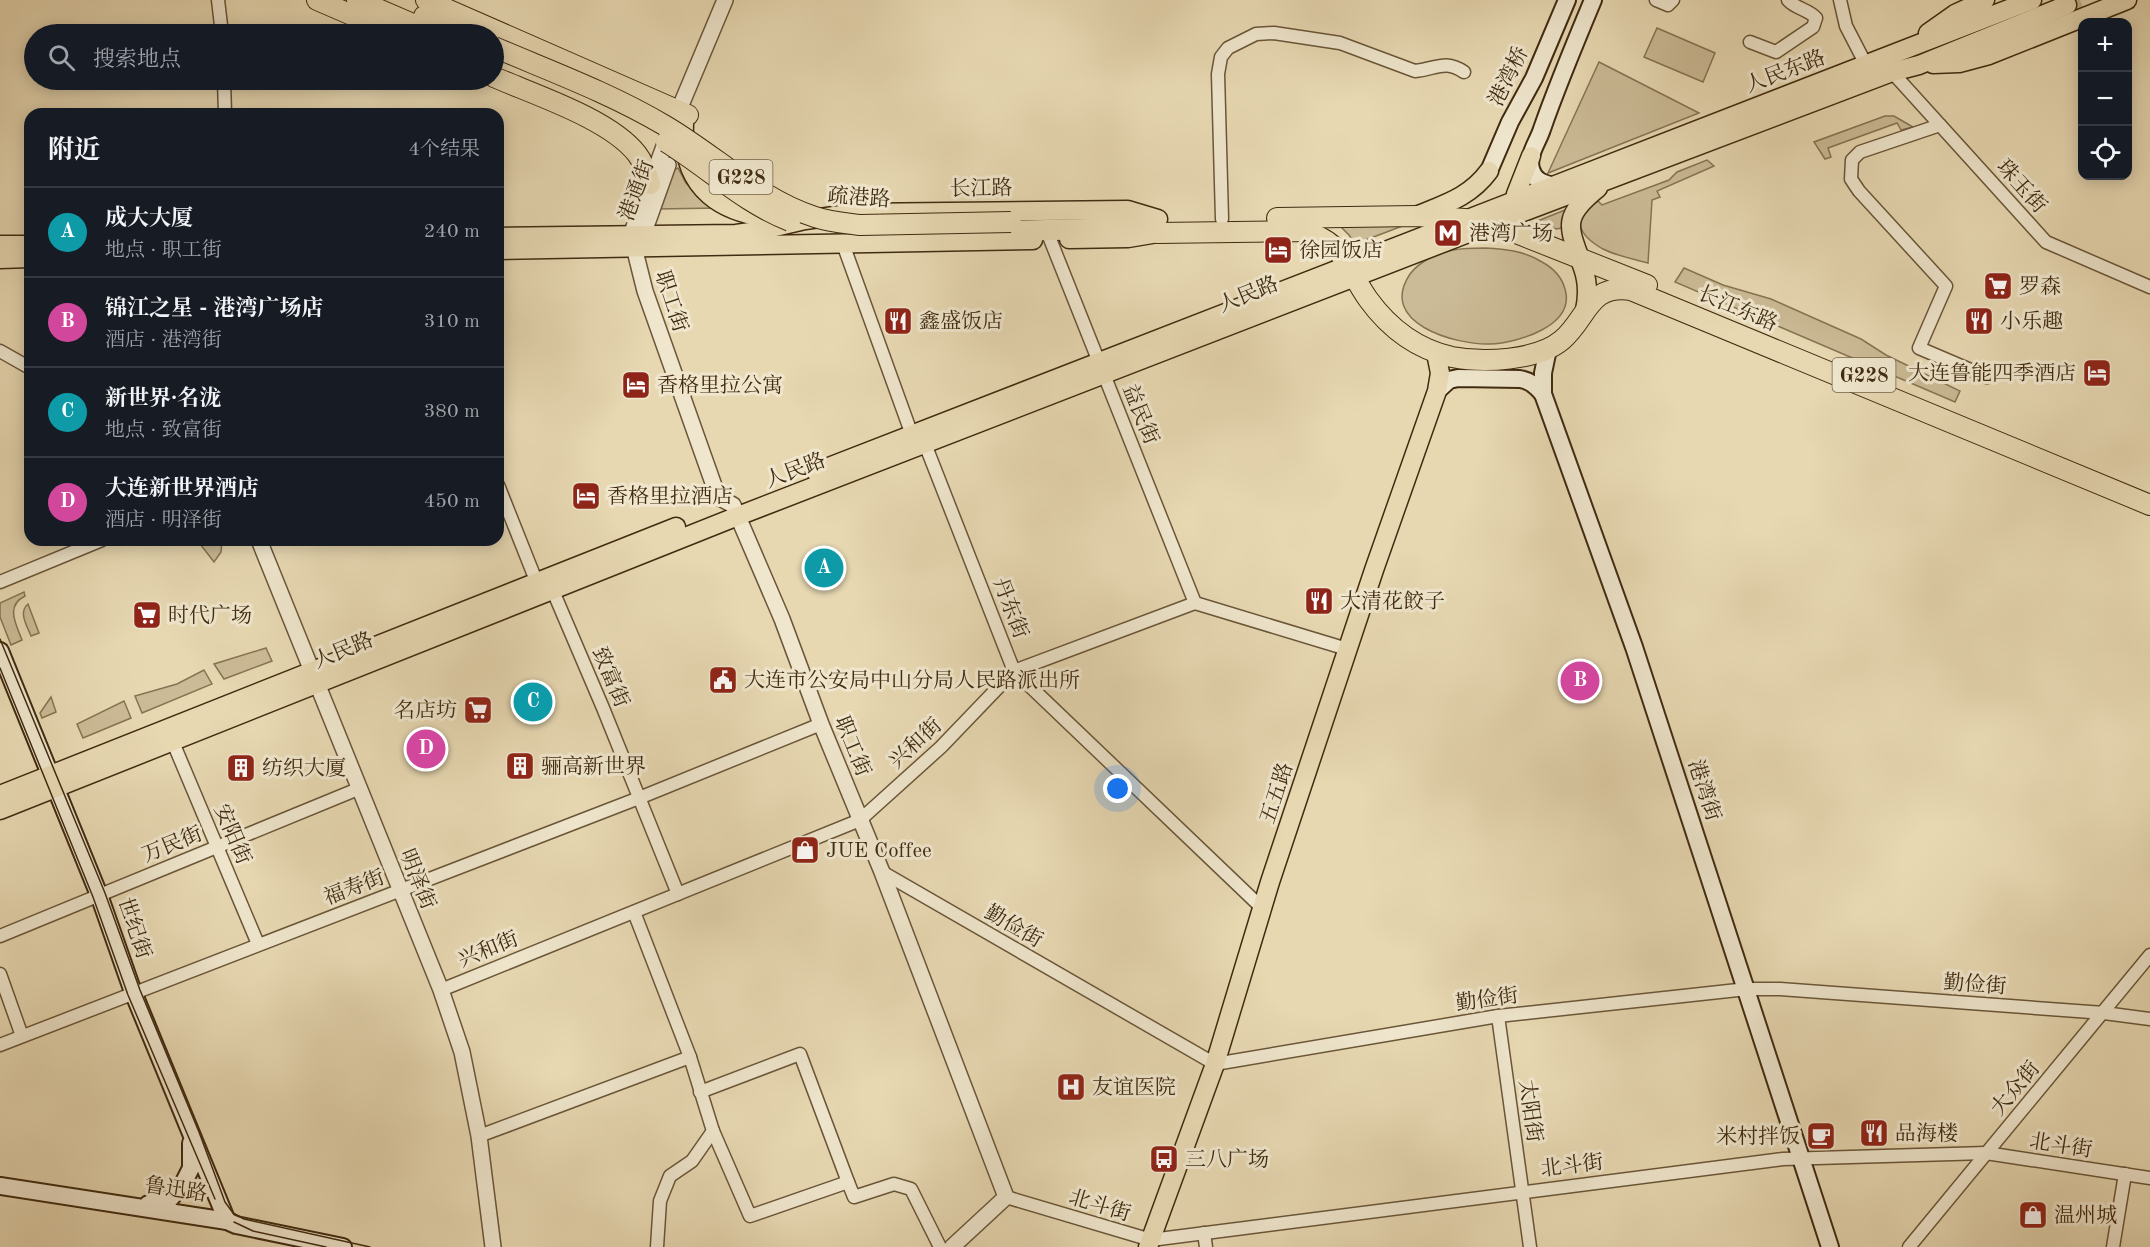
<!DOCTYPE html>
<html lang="zh">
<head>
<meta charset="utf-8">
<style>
  :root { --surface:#171b24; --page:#242831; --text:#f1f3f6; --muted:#9ea1a6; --line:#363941; --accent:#d93025 }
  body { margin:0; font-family:"Old Standard TT","Noto Serif SC",serif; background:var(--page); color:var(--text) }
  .controls { position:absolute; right:18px; top:18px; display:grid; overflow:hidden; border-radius:12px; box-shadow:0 3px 15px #0003 }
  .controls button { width:54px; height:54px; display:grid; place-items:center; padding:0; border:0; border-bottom:2px solid var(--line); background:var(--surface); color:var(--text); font:30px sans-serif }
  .you { position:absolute; left:1118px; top:789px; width:21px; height:21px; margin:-15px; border:4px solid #fff; border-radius:50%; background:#1a73e8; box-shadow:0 0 0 9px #1a73e833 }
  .badge { display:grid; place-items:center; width:39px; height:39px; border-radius:50%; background:var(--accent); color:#fff; font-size:20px; font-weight:700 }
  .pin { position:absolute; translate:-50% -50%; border:3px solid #fff; box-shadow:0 2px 6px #0006 }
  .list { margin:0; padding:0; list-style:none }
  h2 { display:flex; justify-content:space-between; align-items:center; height:78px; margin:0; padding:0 24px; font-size:26px }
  h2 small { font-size:20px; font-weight:400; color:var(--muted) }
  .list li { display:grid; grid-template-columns:39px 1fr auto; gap:18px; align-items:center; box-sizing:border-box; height:90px; padding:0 24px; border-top:2px solid var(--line) }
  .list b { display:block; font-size:22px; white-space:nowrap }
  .list p { margin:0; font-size:20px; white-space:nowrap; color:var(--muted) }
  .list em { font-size:20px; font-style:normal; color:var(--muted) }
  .icon { flex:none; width:33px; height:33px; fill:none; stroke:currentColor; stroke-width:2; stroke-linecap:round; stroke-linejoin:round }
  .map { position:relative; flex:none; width:2150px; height:1247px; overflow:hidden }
  .search { position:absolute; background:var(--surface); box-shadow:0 3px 15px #0003; left:24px; top:24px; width:480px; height:66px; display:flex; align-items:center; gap:15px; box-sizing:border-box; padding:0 21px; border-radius:33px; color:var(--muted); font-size:22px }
  .panel { position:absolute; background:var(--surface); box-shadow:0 3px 15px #0003; left:24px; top:108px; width:480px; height:438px; border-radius:18px }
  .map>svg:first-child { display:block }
</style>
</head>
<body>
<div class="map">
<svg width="2150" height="1247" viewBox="0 0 2150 1247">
  <rect width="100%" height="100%" fill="#e7d8b2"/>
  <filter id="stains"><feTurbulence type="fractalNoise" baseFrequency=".00333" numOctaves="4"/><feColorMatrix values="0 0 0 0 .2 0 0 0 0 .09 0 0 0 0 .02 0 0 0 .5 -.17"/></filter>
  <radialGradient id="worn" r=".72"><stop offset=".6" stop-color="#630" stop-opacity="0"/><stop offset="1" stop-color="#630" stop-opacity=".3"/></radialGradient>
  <!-- green -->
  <g fill="#cbbb96" stroke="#867353" stroke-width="1.5">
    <path d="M 1657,28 L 1715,53 L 1703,82 L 1644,57 Z"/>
    <path d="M 1599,62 L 1699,113 L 1548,173 Z"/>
    <path d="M 1885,116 L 1894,116 L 1913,127 L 1901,130 L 1897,123 L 1828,148 L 1831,157 L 1825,159 L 1814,142 Z"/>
    <path d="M 1707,160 L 1714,166 L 1657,191 L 1660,197 L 1652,200 L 1648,263 C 1633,259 1617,256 1603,249 C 1599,247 1595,244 1591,241 C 1572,225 1580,212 1598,201 L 1602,205 L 1669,180 L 1677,172 Z"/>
    <path d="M 678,168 L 686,183 L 696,193 L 719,208 L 656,209 L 672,171 Z"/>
    <path d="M 1565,210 L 1562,228 L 1556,229 L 1535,222 Z"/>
    <path d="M 1338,224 L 1405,225 L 1355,244 L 1349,235 Z"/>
    <path d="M 1485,248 C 1505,249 1525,251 1542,262 C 1553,268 1562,278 1565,289 C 1576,326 1517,343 1490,344 C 1455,345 1377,323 1410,274 C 1420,261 1437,253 1453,250 C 1464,248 1474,248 1485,248 Z"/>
    <path d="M 1684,268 L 1723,285 L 1771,299 L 1861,339 L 1886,355 L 1960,391 L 1955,402 L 1675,282 Z"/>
    <path d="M 197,540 L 222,540 L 221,552 L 214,562 Z"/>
    <path d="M 24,592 L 25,596 C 5,606 16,624 22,640 L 11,645 L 0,617 L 0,603 Z"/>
    <path d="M 28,604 L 39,633 L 31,636 C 27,626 18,612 28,604 Z"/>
    <path d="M 266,648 L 272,661 L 224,679 L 214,664 Z"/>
    <path d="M 204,670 L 212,684 L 142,713 L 135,696 L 177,684 Z"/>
    <path d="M 51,697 L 56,712 L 42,718 L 40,713 Z"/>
    <path d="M 124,701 L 131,718 L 83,738 L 77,724 Z"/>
  </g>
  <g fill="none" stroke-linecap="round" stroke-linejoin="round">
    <!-- primary-tunnel -->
    <path stroke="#c6b592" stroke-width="18" stroke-dasharray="18 9" stroke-linecap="butt" d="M 2067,5 L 2080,0"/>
    <!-- minor casing -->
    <g stroke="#6a5638" stroke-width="15">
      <g id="minor">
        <path d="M 218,0 L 222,34"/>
        <path d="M 1656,0 L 1668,5 L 1673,0"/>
        <path d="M 1840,0 L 1846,26 L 1862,57"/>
        <path d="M 1750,42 L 1776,52 L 1813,27 L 1816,18 C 1808,9 1796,9 1788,0"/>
        <path d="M 1892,72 L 2046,242 L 2150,287"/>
        <path d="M 224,80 L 225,114"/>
        <path d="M 1940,125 L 1860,152 L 1852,160 L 1851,179 L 1859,191 L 1946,286 L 1919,348 L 1987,377"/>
        <path d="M 1222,219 L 1218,74 L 1221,57 L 1228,48 L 1256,34 L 1274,33 L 1340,43 L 1415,71 C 1436,69 1445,59 1464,72"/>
        <path d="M 1050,239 L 1195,603"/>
        <path d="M 843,244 L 912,435 L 925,444 L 1014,671 L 1262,908"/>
        <path d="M 0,351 L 30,368"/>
        <path d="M 498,485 L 537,583 L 553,591 L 603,708 L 678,894"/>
        <path d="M 0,582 L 102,540"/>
        <path d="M 172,740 L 258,944"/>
        <path d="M 882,872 L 1215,1064 L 1498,1016 L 1747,989 L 1780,989 L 2104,1013 L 2150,1019"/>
        <path d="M 634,912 L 690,1057 L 713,1131 L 750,1216 L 848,1182 L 854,1197 L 894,1184 L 911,1189 L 940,1247"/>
        <path d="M 0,936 L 358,789"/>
        <path d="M 0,974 L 22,1036"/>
        <path d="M 441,990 L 860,820 L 941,747 L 1014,671 L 1195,603 L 1347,649"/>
        <path d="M 1498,1016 L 1530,1247"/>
        <path d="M 0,1045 L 639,798 L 821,724"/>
        <path d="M 700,1092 L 800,1054 L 848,1182"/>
        <path d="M 479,1136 L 690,1057"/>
        <path d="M 1006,1197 L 1151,1240 L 1783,1159 L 1986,1153 L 2150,1178"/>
        <path d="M 1204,1233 L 1206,1247"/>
        <path d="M 657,1247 L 660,1201 L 670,1176 L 692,1161 L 713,1131"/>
        <path d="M 1909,1247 L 2150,955"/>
        <path d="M 2113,1247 L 2125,1174"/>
      </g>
    </g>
    <!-- tertiary casing -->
    <g stroke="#6a5638" stroke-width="18">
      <g id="tertiary">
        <path d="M 725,0 L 668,136 L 631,235 L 645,291 L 718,497 L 733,505 L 782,619 L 821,724 L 882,872 L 1006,1197 L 952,1247"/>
        <path d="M 637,243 L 643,235 L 668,165"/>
        <path d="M 259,540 L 441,990 L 462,1052 L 479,1136 L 493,1247"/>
      </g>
    </g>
    <!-- secondary casing -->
    <g stroke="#402b10" stroke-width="20">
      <g id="secondary">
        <path d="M 1489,171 L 1510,122 L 1534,78 L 1567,0"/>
        <path d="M 1555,186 C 1544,184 1534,181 1531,169 C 1527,155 1538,142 1542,129 C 1557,86 1575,43 1593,0"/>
        <path d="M 1548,349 L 1543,373 L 1543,394 L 1634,647 L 1830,1247"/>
        <path d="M 1437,391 L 1449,380 L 1458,378 L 1520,379 C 1531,381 1536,386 1543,394"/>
        <path d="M 0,651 L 99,895 L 133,992 L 227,1221"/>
        <path d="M 0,1186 L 227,1221 L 236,1225 L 343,1247"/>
        <path d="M 148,1204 L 169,1200 L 183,1184 L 191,1168 L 191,1143"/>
      </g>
    </g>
    <!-- primary casing -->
    <g stroke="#402b10" stroke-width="21">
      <g id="primary">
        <path d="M 1928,33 L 1955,14 L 1985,0"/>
        <path d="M 1933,64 L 1959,63 L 1989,55 L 2127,0"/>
        <path d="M 684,124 C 681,190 722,216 783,219"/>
        <path d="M 1513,209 L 1516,194 L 1531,156"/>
        <path d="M 1416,216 C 1445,204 1470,197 1489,171"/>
        <path d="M 498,237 L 736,234 L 758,231 L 805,220 L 856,213 L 1128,210 L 1158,219"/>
        <path d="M 1069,239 L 1128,238 L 1152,234"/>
        <path d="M 0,245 L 30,245"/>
        <path d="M 498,250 L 1033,240"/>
        <path d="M 0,259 L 30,258"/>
        <path d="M 1585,310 C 1588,296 1588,282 1583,268 C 1570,228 1559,219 1598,188"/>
        <path d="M 816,472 L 2032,0"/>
        <path d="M 0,795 L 676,527"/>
        <path d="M 0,810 L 738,516 L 1489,225 L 1892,72 L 1919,65 L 2067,5"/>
        <path d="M 1148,1247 L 1215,1064 L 1270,882 L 1374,570 L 1437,391 L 1440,373 L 1436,353"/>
      </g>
    </g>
    <!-- trunk casing -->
    <g stroke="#402b10" stroke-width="22">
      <g id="trunk">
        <path d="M 317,0 L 396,34"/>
        <path d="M 357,0 L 436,34"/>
        <path d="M 426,0 L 688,115"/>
        <path d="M 424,16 L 465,34"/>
        <path d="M 494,77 C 535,95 610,119 637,154 C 644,163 647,173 650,184"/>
        <path d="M 1277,218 L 1416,216 L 1465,219 L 1516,233 L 1647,285"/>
        <path d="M 1011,231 L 1128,228 L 1157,233 L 1300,231 C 1343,238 1346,268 1368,299 C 1389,328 1416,349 1452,357 C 1483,363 1537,361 1562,340 C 1588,318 1588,284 1631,290 L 2150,505"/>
      </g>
    </g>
    <!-- minor -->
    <use href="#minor" stroke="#efe6cd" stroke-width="12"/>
    <!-- tertiary -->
    <use href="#tertiary" stroke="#efe6cd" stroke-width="15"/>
    <!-- secondary -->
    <use href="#secondary" stroke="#efe6cd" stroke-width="16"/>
    <!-- primary -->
    <use href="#primary" stroke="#e7d8b2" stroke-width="18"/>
    <!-- trunk -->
    <use href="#trunk" stroke="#e7d8b2" stroke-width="20"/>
    <!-- tram -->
    <g stroke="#402b10" stroke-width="1.5">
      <path d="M 0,639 L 105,893 L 140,990 L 199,1132 L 225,1202 L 233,1213 L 244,1219 L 370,1247"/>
      <path d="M 0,668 L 93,897 L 128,995 L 215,1199"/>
      <path d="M 234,1222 L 253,1231 L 326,1247"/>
    </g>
    <!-- trunk-bridge casing -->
    <g stroke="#402b10" stroke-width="22" stroke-linecap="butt">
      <g id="trunk-bridge">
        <path d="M 494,47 C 550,71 610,93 664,125 C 714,154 759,199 815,217 C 830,222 845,223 860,225 L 1011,222"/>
        <path d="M 666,142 C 708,168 744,203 790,221"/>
      </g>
    </g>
    <!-- trunk-bridge -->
    <use href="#trunk-bridge" stroke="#e7d8b2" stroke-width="20"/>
  </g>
  <!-- icons -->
  <defs>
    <g id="metro-square" transform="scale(1.5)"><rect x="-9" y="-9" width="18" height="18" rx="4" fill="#8f2418" stroke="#efe6cd"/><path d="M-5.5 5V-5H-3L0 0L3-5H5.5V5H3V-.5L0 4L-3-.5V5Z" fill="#fff"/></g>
    <g id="hotel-square" transform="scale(1.5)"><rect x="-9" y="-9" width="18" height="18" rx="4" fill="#8f2418" stroke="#efe6cd"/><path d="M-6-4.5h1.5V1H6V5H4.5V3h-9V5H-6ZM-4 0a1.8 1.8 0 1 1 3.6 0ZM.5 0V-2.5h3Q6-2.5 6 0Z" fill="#fff"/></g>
    <g id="supermarket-square" transform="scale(1.5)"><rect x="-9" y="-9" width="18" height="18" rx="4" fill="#8f2418" stroke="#efe6cd"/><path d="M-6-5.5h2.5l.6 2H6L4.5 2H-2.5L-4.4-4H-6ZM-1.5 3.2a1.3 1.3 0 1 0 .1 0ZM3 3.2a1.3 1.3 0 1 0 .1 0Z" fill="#fff"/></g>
    <g id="restaurant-square" transform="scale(1.5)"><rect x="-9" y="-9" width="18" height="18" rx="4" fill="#8f2418" stroke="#efe6cd"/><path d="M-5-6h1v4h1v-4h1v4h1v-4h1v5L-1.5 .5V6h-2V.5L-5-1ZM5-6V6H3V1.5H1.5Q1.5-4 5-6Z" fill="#fff"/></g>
    <g id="civic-square" transform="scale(1.5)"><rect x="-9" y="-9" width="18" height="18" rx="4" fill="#8f2418" stroke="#efe6cd"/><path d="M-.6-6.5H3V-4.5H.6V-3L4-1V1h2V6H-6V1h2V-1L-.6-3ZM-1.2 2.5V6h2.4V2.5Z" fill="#fff"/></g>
    <g id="building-square" transform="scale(1.5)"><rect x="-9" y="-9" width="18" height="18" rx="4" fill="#8f2418" stroke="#efe6cd"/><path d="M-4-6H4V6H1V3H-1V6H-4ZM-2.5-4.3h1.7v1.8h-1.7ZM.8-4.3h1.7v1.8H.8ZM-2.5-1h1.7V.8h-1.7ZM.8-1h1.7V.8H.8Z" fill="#fff"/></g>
    <g id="shop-square" transform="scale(1.5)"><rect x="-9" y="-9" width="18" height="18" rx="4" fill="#8f2418" stroke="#efe6cd"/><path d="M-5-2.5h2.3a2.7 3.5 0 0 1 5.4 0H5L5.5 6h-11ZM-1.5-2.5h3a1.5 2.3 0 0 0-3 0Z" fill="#fff"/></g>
    <g id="hospital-square" transform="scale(1.5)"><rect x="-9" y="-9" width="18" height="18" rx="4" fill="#8f2418" stroke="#efe6cd"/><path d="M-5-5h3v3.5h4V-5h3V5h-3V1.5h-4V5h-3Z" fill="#fff"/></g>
    <g id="cafe-square" transform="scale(1.5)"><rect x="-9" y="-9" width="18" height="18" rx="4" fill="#8f2418" stroke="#efe6cd"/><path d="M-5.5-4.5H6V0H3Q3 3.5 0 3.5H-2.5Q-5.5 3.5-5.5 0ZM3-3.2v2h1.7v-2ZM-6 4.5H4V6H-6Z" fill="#fff"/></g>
    <g id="bus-square" transform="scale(1.5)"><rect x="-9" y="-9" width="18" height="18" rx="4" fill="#8f2418" stroke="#efe6cd"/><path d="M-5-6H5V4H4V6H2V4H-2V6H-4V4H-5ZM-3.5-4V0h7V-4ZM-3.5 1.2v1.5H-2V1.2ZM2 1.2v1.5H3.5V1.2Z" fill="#fff"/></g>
  </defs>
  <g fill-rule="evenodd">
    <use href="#metro-square" x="1448" y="233"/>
    <use href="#hotel-square" x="1278" y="250"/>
    <use href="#supermarket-square" x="1998" y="286"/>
    <use href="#restaurant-square" x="898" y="321"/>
    <use href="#restaurant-square" x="1979" y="321"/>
    <use href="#hotel-square" x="2097" y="373"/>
    <use href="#hotel-square" x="636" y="385"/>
    <use href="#hotel-square" x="586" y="496"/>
    <use href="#restaurant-square" x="1319" y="601"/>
    <use href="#supermarket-square" x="147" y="615"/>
    <use href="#civic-square" x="723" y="680"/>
    <use href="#supermarket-square" x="478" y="710"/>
    <use href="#building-square" x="520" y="766"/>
    <use href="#building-square" x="241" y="768"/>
    <use href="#shop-square" x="805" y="850"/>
    <use href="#hospital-square" x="1071" y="1087"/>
    <use href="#restaurant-square" x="1874" y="1133"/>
    <use href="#cafe-square" x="1821" y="1136"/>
    <use href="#bus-square" x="1164" y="1159"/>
    <use href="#shop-square" x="2033" y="1215"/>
  </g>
  <g text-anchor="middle" stroke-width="6" stroke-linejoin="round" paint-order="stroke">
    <!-- shield labels -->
    <g fill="#efe6cd" stroke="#746349" stroke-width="1.5">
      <rect x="709.5" y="160" width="63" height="34" rx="4.5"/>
      <rect x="1832.5" y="358" width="63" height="34" rx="4.5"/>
    </g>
    <g font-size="20" font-weight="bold" fill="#402b10">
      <text x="741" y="184">G228</text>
      <text x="1864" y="382">G228</text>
    </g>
    <!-- street labels -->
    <g font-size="21" fill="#402b10" stroke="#efe6cd">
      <text transform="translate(1785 71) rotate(-21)" y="7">人民东路</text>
      <text transform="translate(1508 76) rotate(-64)" y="7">港湾桥</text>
      <text transform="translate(2022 186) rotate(48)" y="7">珠玉街</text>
      <text transform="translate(981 188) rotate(-1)" y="7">长江路</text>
      <text transform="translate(636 190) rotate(-70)" y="7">港通街</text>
      <text transform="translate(859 197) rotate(4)" y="7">疏港路</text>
      <text transform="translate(1248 294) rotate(-22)" y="7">人民路</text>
      <text transform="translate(672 301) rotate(72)" y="7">职工街</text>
      <text transform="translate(1738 308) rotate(23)" y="7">长江东路</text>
      <text transform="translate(1141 414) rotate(68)" y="7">益民街</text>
      <text transform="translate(795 470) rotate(-21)" y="7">人民路</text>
      <text transform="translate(1011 608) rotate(69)" y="7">丹东街</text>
      <text transform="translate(343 650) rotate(-22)" y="7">人民路</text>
      <text transform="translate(611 677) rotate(67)" y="7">致富街</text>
      <text transform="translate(915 743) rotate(-43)" y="7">兴和街</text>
      <text transform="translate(853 746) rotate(68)" y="7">职工街</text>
      <text transform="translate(1705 790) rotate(72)" y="7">港湾街</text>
      <text transform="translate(1276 793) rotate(-72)" y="7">五五路</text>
      <text transform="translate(233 834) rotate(67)" y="7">安阳街</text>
      <text transform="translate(172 844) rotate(-22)" y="7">万民街</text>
      <text transform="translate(418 879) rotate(68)" y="7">明泽街</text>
      <text transform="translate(354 887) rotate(-21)" y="7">福寿街</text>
      <text transform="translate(1014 926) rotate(30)" y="7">勤俭街</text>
      <text transform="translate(135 928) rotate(71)" y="7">世纪街</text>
      <text transform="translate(488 949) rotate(-22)" y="7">兴和街</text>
      <text transform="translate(1975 984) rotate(4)" y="7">勤俭街</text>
      <text transform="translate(1487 999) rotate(-8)" y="7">勤俭街</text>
      <text transform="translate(2015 1088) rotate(-50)" y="7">大众街</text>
      <text transform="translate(1531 1111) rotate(82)" y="7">太阳街</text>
      <text transform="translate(2061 1145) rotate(9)" y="7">北斗街</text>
      <text transform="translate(1572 1165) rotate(-7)" y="7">北斗街</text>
      <text transform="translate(176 1189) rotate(9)" y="7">鲁迅路</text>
      <text transform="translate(1100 1205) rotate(17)" y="7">北斗街</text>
    </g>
    <!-- poi labels -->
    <g font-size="21" fill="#402b10" stroke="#efe6cd" text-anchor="start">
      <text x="1469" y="240">港湾广场</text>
      <text x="1299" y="257">徐园饭店</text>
      <text x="2019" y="293">罗森</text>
      <text x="919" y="328">鑫盛饭店</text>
      <text x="2000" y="328">小乐趣</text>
      <text x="2076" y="380" text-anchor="end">大连鲁能四季酒店</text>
      <text x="657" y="392">香格里拉公寓</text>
      <text x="607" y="503">香格里拉酒店</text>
      <text x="1340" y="608">大清花餃子</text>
      <text x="168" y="622">时代广场</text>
      <text x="744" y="687">大连市公安局中山分局人民路派出所</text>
      <text x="457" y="717" text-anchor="end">名店坊</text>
      <text x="541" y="773">骊高新世界</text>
      <text x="262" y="775">纺织大厦</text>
      <text x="826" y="857">JUE Coffee</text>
      <text x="1092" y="1094">友谊医院</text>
      <text x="1895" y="1140">品海楼</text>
      <text x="1800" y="1143" text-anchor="end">米村拌饭</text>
      <text x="1185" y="1166">三八广场</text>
      <text x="2054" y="1222">温州城</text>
    </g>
  </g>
  <rect width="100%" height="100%" filter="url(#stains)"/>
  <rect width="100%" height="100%" fill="url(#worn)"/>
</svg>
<div class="controls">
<button>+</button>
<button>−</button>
<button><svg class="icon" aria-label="locate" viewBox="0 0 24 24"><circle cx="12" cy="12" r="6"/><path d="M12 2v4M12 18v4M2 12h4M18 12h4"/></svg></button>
</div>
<div class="you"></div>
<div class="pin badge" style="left:824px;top:568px;background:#0f9aa8">A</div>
<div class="pin badge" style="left:1580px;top:681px;background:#d1479c">B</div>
<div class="pin badge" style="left:533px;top:702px;background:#0f9aa8">C</div>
<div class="pin badge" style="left:426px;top:749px;background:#d1479c">D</div>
<div class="search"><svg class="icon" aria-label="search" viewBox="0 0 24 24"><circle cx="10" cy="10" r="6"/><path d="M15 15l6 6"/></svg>搜索地点</div>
<section class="panel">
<h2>附近<small>4个结果</small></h2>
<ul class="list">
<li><span class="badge" style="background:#0f9aa8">A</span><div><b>成大大厦</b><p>地点 · 职工街</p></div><em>240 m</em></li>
<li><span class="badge" style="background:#d1479c">B</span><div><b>锦江之星 - 港湾广场店</b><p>酒店 · 港湾街</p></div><em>310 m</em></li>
<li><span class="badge" style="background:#0f9aa8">C</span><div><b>新世界·名泷</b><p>地点 · 致富街</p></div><em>380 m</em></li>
<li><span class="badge" style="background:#d1479c">D</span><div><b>大连新世界酒店</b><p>酒店 · 明泽街</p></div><em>450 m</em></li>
</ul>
</section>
</div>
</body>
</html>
